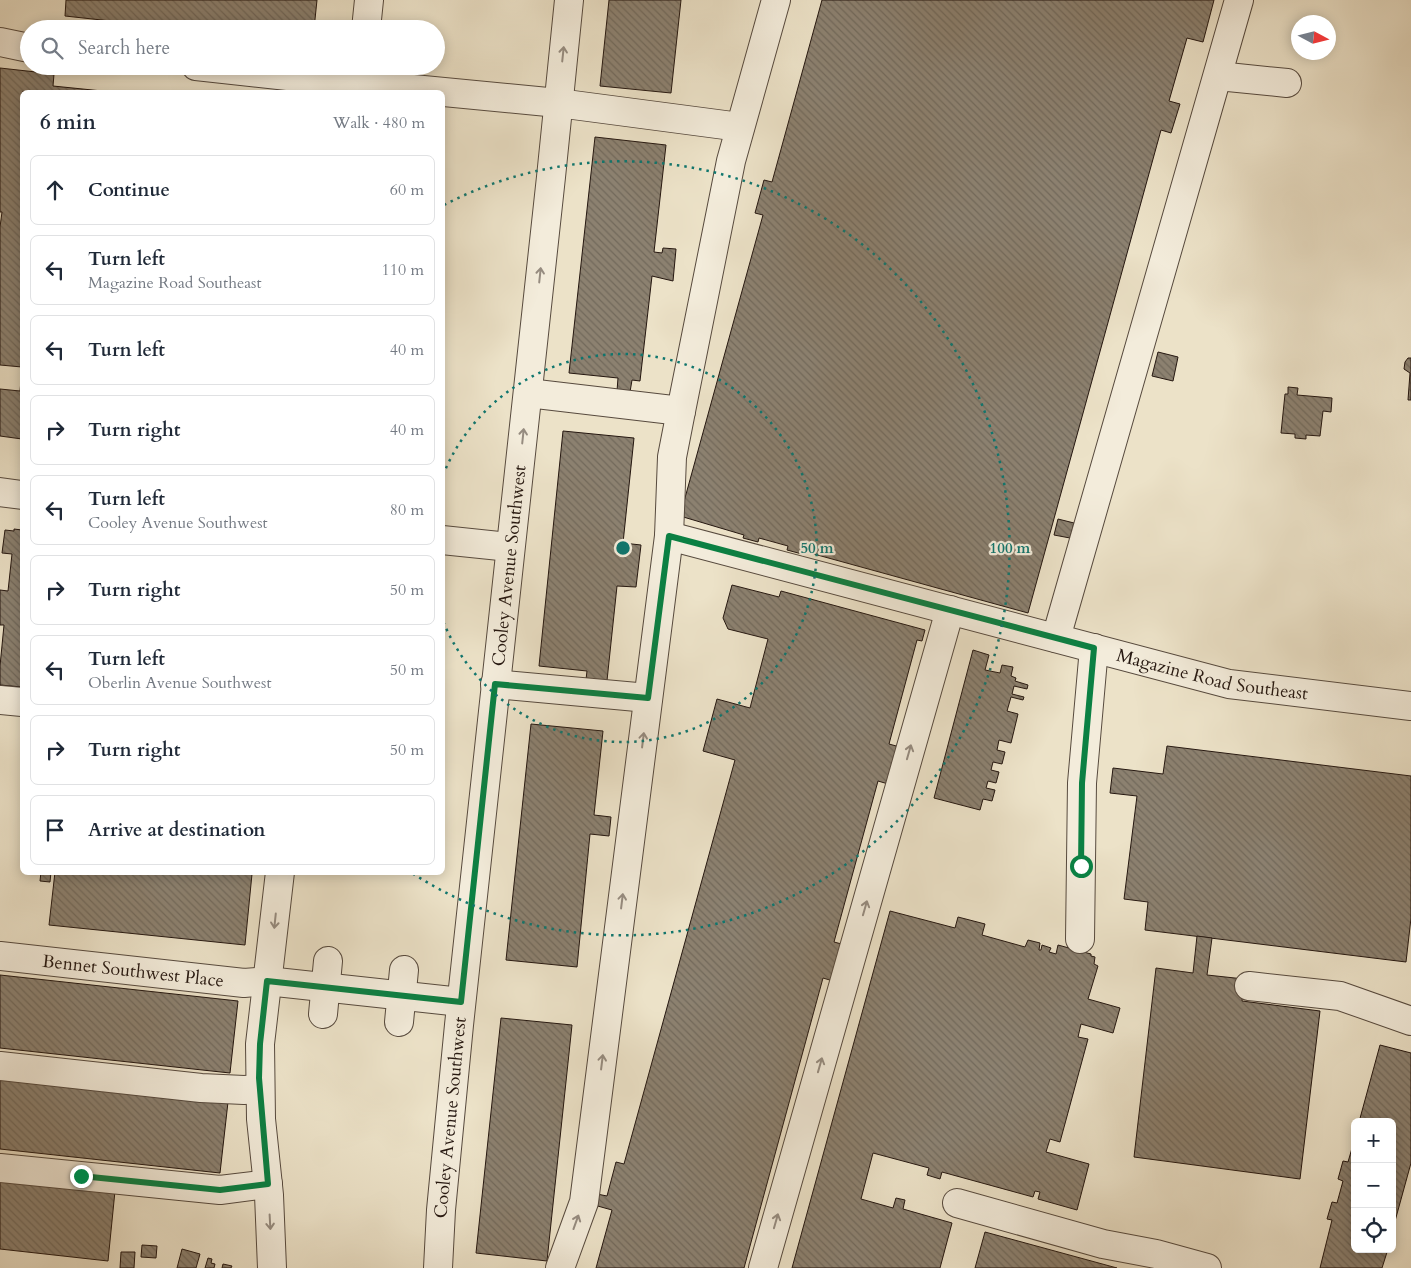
<!DOCTYPE html>
<html lang="en">
<head>
<meta charset="utf-8">
<style>
  :root { --surface:#fff; --page:#f6f6f7; --text:#1f2937; --muted:#747a83; --line:#e0e1e3 }
  body { margin:0; font-family:Cardo,serif; background:var(--page); color:var(--text) }
  .controls { position:absolute; right:15px; bottom:15px; display:grid; overflow:hidden; border-radius:8px; box-shadow:0 2px 12px #0003 }
  .controls button { width:45px; height:45px; display:grid; place-items:center; padding:0; border:0; border-bottom:1px solid var(--line); background:var(--surface); color:var(--text); font:25px sans-serif }
  .compass { position:absolute; left:1291px; top:15px; width:45px; height:45px; border-radius:50%; background:var(--surface); box-shadow:0 2px 12px #0003; rotate:97deg }
  .stop { position:absolute; width:15px; height:15px; margin:-11px; border:4px solid #0b8043; border-radius:50%; background:#fff }
  .stop.end { background:#0b8043; border-color:#fff; box-shadow:0 1px 5px #0008 }
  .list { margin:0; padding:0; list-style:none }
  h2 { display:flex; justify-content:space-between; align-items:center; height:65px; margin:0; padding:0 20px; font-size:21px }
  h2 small { font-size:16px; font-weight:400; color:var(--muted) }
  .list li { display:grid; grid-template-columns:32px 1fr auto; gap:15px; align-items:center; box-sizing:border-box; height:70px; margin:0 10px 10px; padding:0 10px; border:1px solid var(--line); border-radius:8px }
  .list b { display:block; font-size:19px; white-space:nowrap }
  .list p { margin:0; font-size:16px; white-space:nowrap; color:var(--muted) }
  .list em { font-size:16px; font-style:normal; color:var(--muted) }
  .icon { flex:none; width:28px; height:28px; fill:none; stroke:currentColor; stroke-width:2; stroke-linecap:round; stroke-linejoin:round }
  .map { position:relative; flex:none; width:1411px; height:1268px; overflow:hidden }
  .search { position:absolute; background:var(--surface); box-shadow:0 2px 12px #0003; left:20px; top:20px; width:425px; height:55px; display:flex; align-items:center; gap:12px; box-sizing:border-box; padding:0 18px; border-radius:28px; color:var(--muted); font-size:19px }
  .panel { position:absolute; background:var(--surface); box-shadow:0 2px 12px #0003; left:20px; top:90px; width:425px; height:785px; border-radius:8px }
  .map>svg:first-child { display:block }
</style>
</head>
<body>
<div class="map">
<svg width="1411" height="1268" viewBox="0 0 1411 1268">
  <defs>
    <pattern id="building-back-hatch" width="6" height="6" patternUnits="userSpaceOnUse" patternTransform="scale(1.25)"><rect width="6" height="6" fill="#8c8170"/><path d="M-1 5l2 2M0 0l6 6M5-1l2 2" fill="none" stroke="#72695b"/></pattern>
  </defs>
  <rect width="100%" height="100%" fill="#ece2c8"/>
  <filter id="stains"><feTurbulence type="fractalNoise" baseFrequency=".004" numOctaves="4"/><feColorMatrix values="0 0 0 0 .2 0 0 0 0 .09 0 0 0 0 .02 0 0 0 .5 -.17"/></filter>
  <radialGradient id="worn" r=".72"><stop offset=".6" stop-color="#630" stop-opacity="0"/><stop offset="1" stop-color="#630" stop-opacity=".3"/></radialGradient>
  <!-- building -->
  <g fill="url(#building-back-hatch)" stroke="#251710">
    <path d="M 66,0 L 317,0 L 314,29 L 184,29 L 65,16 Z"/>
    <path d="M 609,0 L 681,0 L 671,93 L 600,86 Z"/>
    <path d="M 822,0 L 1214,0 L 1203,42 L 1187,38 L 1169,101 L 1180,104 L 1171,133 L 1161,130 L 1028,613 L 803,551 L 802,554 L 787,550 L 788,546 L 759,538 L 758,542 L 743,538 L 744,535 L 680,516 L 763,215 L 755,213 L 764,180 L 772,182 Z"/>
    <path d="M 0,68 L 54,74 L 53,86 L 112,92 L 22,92 L 22,367 L 0,365 L 0,227 L 2,212 L 0,212 Z"/>
    <path d="M 595,137 L 666,145 L 654,252 L 662,253 L 663,248 L 676,249 L 673,281 L 652,276 L 640,381 L 632,380 L 630,392 L 617,391 L 618,378 L 569,373 Z"/>
    <path d="M 1158,352 L 1178,357 L 1173,381 L 1152,376 Z"/>
    <path d="M 1408,358 L 1411,358 L 1411,400 L 1408,400 L 1410,373 L 1404,369 L 1405,362 Z"/>
    <path d="M 22,370 L 22,439 L 0,436 L 0,389 L 20,391 Z"/>
    <path d="M 1288,387 L 1298,388 L 1297,395 L 1332,398 L 1331,412 L 1323,411 L 1320,436 L 1306,435 L 1306,439 L 1295,438 L 1295,434 L 1281,433 L 1285,394 L 1288,394 Z"/>
    <path d="M 563,431 L 634,438 L 623,543 L 641,545 L 636,587 L 617,586 L 606,690 L 585,688 L 587,671 L 539,666 Z"/>
    <path d="M 1058,519 L 1074,523 L 1070,538 L 1054,535 Z"/>
    <path d="M 14,529 L 22,530 L 22,687 L 0,685 L 0,666 L 4,625 L 0,625 L 0,590 L 8,591 L 12,554 L 2,553 L 5,530 L 14,531 Z"/>
    <path d="M 732,585 L 779,597 L 781,591 L 925,630 L 922,641 L 917,640 L 889,744 L 907,749 L 895,786 L 878,781 L 834,942 L 853,947 L 843,984 L 823,978 L 744,1268 L 596,1268 L 612,1210 L 594,1205 L 597,1194 L 607,1196 L 616,1162 L 624,1164 L 735,760 L 703,751 L 717,699 L 750,708 L 768,639 L 728,629 L 723,618 Z"/>
    <path d="M 973,650 L 989,655 L 985,670 L 1000,673 L 1002,665 L 1013,667 L 1011,676 L 1016,678 L 1015,681 L 1028,685 L 1027,689 L 1014,686 L 1012,694 L 1024,697 L 1023,700 L 1011,697 L 1007,711 L 1018,714 L 1011,743 L 999,740 L 997,750 L 1005,752 L 1002,764 L 993,762 L 991,770 L 999,772 L 996,783 L 988,781 L 986,788 L 995,790 L 992,801 L 983,799 L 980,810 L 934,798 Z"/>
    <path d="M 531,724 L 603,731 L 594,815 L 611,817 L 609,836 L 590,834 L 577,967 L 506,960 Z"/>
    <path d="M 1167,746 L 1411,776 L 1411,918 L 1406,962 L 1145,930 L 1148,902 L 1124,899 L 1137,796 L 1110,793 L 1113,768 L 1163,774 Z"/>
    <path d="M 41,872 L 51,872 L 50,882 L 40,881 Z"/>
    <path d="M 55,872 L 252,874 L 245,945 L 49,925 Z"/>
    <path d="M 890,911 L 955,928 L 958,917 L 985,924 L 982,935 L 1025,947 L 1028,940 L 1040,943 L 1039,950 L 1041,950 L 1042,945 L 1051,948 L 1049,952 L 1056,954 L 1058,945 L 1091,954 L 1091,956 L 1095,957 L 1094,964 L 1098,966 L 1088,999 L 1120,1008 L 1113,1033 L 1081,1024 L 1078,1037 L 1088,1039 L 1060,1142 L 1050,1139 L 1046,1152 L 1089,1164 L 1077,1210 L 1038,1199 L 1040,1192 L 1035,1191 L 1033,1197 L 942,1172 L 940,1179 L 927,1175 L 929,1168 L 873,1153 L 861,1199 L 893,1208 L 896,1198 L 905,1200 L 903,1209 L 952,1223 L 940,1268 L 792,1268 Z"/>
    <path d="M 1197,936 L 1212,938 L 1207,975 L 1244,979 L 1242,1001 L 1320,1011 L 1300,1179 L 1134,1157 L 1156,968 L 1193,973 Z"/>
    <path d="M 0,975 L 238,1001 L 230,1073 L 0,1048 Z"/>
    <path d="M 501,1018 L 572,1025 L 547,1261 L 476,1253 Z"/>
    <path d="M 1380,1045 L 1411,1053 L 1411,1163 L 1392,1232 L 1392,1122 L 1359,1122 Z"/>
    <path d="M 0,1077 L 228,1102 L 220,1173 L 0,1149 Z"/>
    <path d="M 1355,1138 L 1355,1249 L 1388,1249 L 1382,1268 L 1320,1268 L 1332,1220 L 1327,1219 L 1332,1202 L 1337,1203 L 1343,1181 L 1338,1179 L 1343,1161 L 1348,1162 Z"/>
    <path d="M 0,1179 L 115,1191 L 108,1261 L 0,1249 Z"/>
    <path d="M 985,1232 L 1117,1268 L 975,1268 Z"/>
    <path d="M 142,1245 L 157,1246 L 156,1258 L 141,1257 Z"/>
    <path d="M 182,1249 L 200,1254 L 196,1268 L 177,1268 Z"/>
    <path d="M 121,1252 L 135,1252 L 134,1268 L 120,1268 Z"/>
    <path d="M 208,1258 L 212,1259 L 211,1263 L 215,1264 L 214,1268 L 205,1268 Z"/>
    <path d="M 223,1264 L 232,1266 L 231,1268 L 222,1268 Z"/>
  </g>
  <g fill="none" stroke-linecap="round" stroke-linejoin="round">
    <!-- minor casing -->
    <g stroke="#574a3e" stroke-width="30">
      <g id="minor">
        <path d="M 366,29 L 369,0"/>
        <path d="M 0,42 L 29,48"/>
        <path d="M 196,66 L 361,84 L 558,103 L 740,127"/>
        <path d="M 1218,76 L 1287,83"/>
        <path d="M 528,393 L 681,411"/>
        <path d="M 0,492 L 22,495"/>
        <path id="s1" d="M 669,536 L 1229,684 L 1411,706"/>
        <path d="M 442,540 L 510,547"/>
        <path d="M 1056,638 L 1239,0"/>
        <path d="M 495,684 L 648,698"/>
        <path d="M 0,700 L 22,702"/>
        <path d="M 1080,939 L 1082,783 L 1094,648"/>
        <path id="s2" d="M 0,956 L 244,983 L 267,981 L 461,1002"/>
        <path d="M 1249,986 L 1340,996 L 1411,1021"/>
        <path d="M 323,1014 L 328,961"/>
        <path d="M 399,1022 L 404,970"/>
        <path d="M 0,1066 L 201,1088 L 244,1090 L 260,1089"/>
        <path d="M 0,1168 L 220,1190 L 268,1184"/>
        <path d="M 957,1203 L 1103,1244 L 1156,1254 L 1207,1268"/>
        <path d="M 272,1268 L 269,1195 L 261,1119 L 260,1044 L 280,872"/>
        <path id="s3" d="M 438,1268 L 441,1210 L 459,1025 L 551,177 L 569,0"/>
        <path d="M 560,1268 L 584,1202 L 669,536 L 672,457 L 681,411 L 731,161 L 776,0"/>
        <path d="M 763,1268 L 950,610"/>
      </g>
    </g>
    <!-- minor -->
    <use href="#minor" stroke="#f3ecdb" stroke-width="28"/>
  </g>
  <!-- one-way arrows -->
  <defs><path id="oneway-shaft" d="M-6 0H5M1.5-3L5.5 0L1.5 3" fill="none" stroke-width="1.6" stroke-linecap="round" stroke-linejoin="round" transform="scale(1.25)"/></defs>
  <g stroke="#968c80">
    <use href="#oneway-shaft" transform="translate(563 54) rotate(-84)"/>
    <use href="#oneway-shaft" transform="translate(540 275) rotate(-84)"/>
    <use href="#oneway-shaft" transform="translate(523 436) rotate(-84)"/>
    <use href="#oneway-shaft" transform="translate(643 740) rotate(-83)"/>
    <use href="#oneway-shaft" transform="translate(909 752) rotate(-74)"/>
    <use href="#oneway-shaft" transform="translate(622 901) rotate(-83)"/>
    <use href="#oneway-shaft" transform="translate(865 908) rotate(-74)"/>
    <use href="#oneway-shaft" transform="translate(275 921) rotate(96)"/>
    <use href="#oneway-shaft" transform="translate(602 1062) rotate(-83)"/>
    <use href="#oneway-shaft" transform="translate(820 1065) rotate(-74)"/>
    <use href="#oneway-shaft" transform="translate(776 1221) rotate(-74)"/>
    <use href="#oneway-shaft" transform="translate(270 1222) rotate(87)"/>
    <use href="#oneway-shaft" transform="translate(576 1222) rotate(-70)"/>
  </g>
  <g fill="none" stroke-linecap="round" stroke-linejoin="round">
    <!-- route -->
    <path stroke="#0b8043" stroke-width="6" d="M 81,1176 L 220,1190 L 268,1184 L 259,1078 L 260,1044 L 267,981 L 461,1002 L 495,684 L 648,698 L 669,536 L 1094,648 L 1082,783 L 1081,866"/>
  </g>
  <!-- distance rings -->
  <g fill="none" stroke="#0f766e" stroke-width="2.5" stroke-dasharray="2.5 5">
    <path d="M443 475A194 194 0 1 1 443 621"/>
    <path d="M444 205A387 387 0 1 1 412 873"/>
  </g>
  <g text-anchor="middle" stroke-width="4.5" stroke-linejoin="round" paint-order="stroke">
    <!-- street labels -->
    <g font-size="18" fill="#251710" stroke="#f3ecdb">
      <text dy="6" stroke="none"><textPath href="#s3" startOffset="706">Cooley Avenue Southwest</textPath></text>
      <text dy="6" stroke="none"><textPath href="#s1" startOffset="561">Magazine Road Southeast</textPath></text>
      <text dy="6" stroke="none"><textPath href="#s2" startOffset="134">Bennet Southwest Place</textPath></text>
      <text dy="6" stroke="none"><textPath href="#s3" startOffset="151">Cooley Avenue Southwest</textPath></text>
    </g>
  </g>
  <circle cx="623" cy="548" r="8" fill="#0f766e" stroke="#f3ecdb" stroke-width="2.5"/>
  <g font-size="15" text-anchor="middle" font-weight="bold" fill="#0f766e" stroke="#f3ecdb" stroke-width="4.5" stroke-linejoin="round" paint-order="stroke">
    <text x="817" y="553">50 m</text>
    <text x="1010" y="553">100 m</text>
  </g>
  <rect width="100%" height="100%" filter="url(#stains)"/>
  <rect width="100%" height="100%" fill="url(#worn)"/>
</svg>
<div class="controls">
<button>+</button>
<button>−</button>
<button><svg class="icon" aria-label="locate" viewBox="0 0 24 24"><circle cx="12" cy="12" r="6"/><path d="M12 2v4M12 18v4M2 12h4M18 12h4"/></svg></button>
</div>
<svg class="compass" viewBox="-18 -18 36 36"><path d="M0-13l5 13h-10z" fill="#e53935"/><path d="M0 13l5-13h-10z" fill="#747a83"/></svg>
<div class="stop" style="left:1081px;top:866px"></div>
<div class="stop end" style="left:81px;top:1176px"></div>
<div class="search"><svg class="icon" aria-label="search" viewBox="0 0 24 24"><circle cx="10" cy="10" r="6"/><path d="M15 15l6 6"/></svg>Search here</div>
<section class="panel">
<h2>6 min<small>Walk · 480 m</small></h2>
<ul class="list">
<li><svg class="icon" aria-label="ahead" viewBox="0 0 24 24"><path d="M12 20V5M6 11l6-6 6 6"/></svg><div><b>Continue</b></div><em>60 m</em></li>
<li><svg class="icon" aria-label="left" viewBox="0 0 24 24"><path d="M17 20v-9H6M10 6l-5 5 5 5"/></svg><div><b>Turn left</b><p>Magazine Road Southeast</p></div><em>110 m</em></li>
<li><svg class="icon" aria-label="left" viewBox="0 0 24 24"><path d="M17 20v-9H6M10 6l-5 5 5 5"/></svg><div><b>Turn left</b></div><em>40 m</em></li>
<li><svg class="icon" aria-label="right" viewBox="0 0 24 24"><path d="M7 20v-9h11M14 6l5 5-5 5"/></svg><div><b>Turn right</b></div><em>40 m</em></li>
<li><svg class="icon" aria-label="left" viewBox="0 0 24 24"><path d="M17 20v-9H6M10 6l-5 5 5 5"/></svg><div><b>Turn left</b><p>Cooley Avenue Southwest</p></div><em>80 m</em></li>
<li><svg class="icon" aria-label="right" viewBox="0 0 24 24"><path d="M7 20v-9h11M14 6l5 5-5 5"/></svg><div><b>Turn right</b></div><em>50 m</em></li>
<li><svg class="icon" aria-label="left" viewBox="0 0 24 24"><path d="M17 20v-9H6M10 6l-5 5 5 5"/></svg><div><b>Turn left</b><p>Oberlin Avenue Southwest</p></div><em>50 m</em></li>
<li><svg class="icon" aria-label="right" viewBox="0 0 24 24"><path d="M7 20v-9h11M14 6l5 5-5 5"/></svg><div><b>Turn right</b></div><em>50 m</em></li>
<li><svg class="icon" aria-label="arrive" viewBox="0 0 24 24"><path d="M6 21V4h12l-3 4 3 4H6"/></svg><div><b>Arrive at destination</b></div></li>
</ul>
</section>
</div>
</body>
</html>
